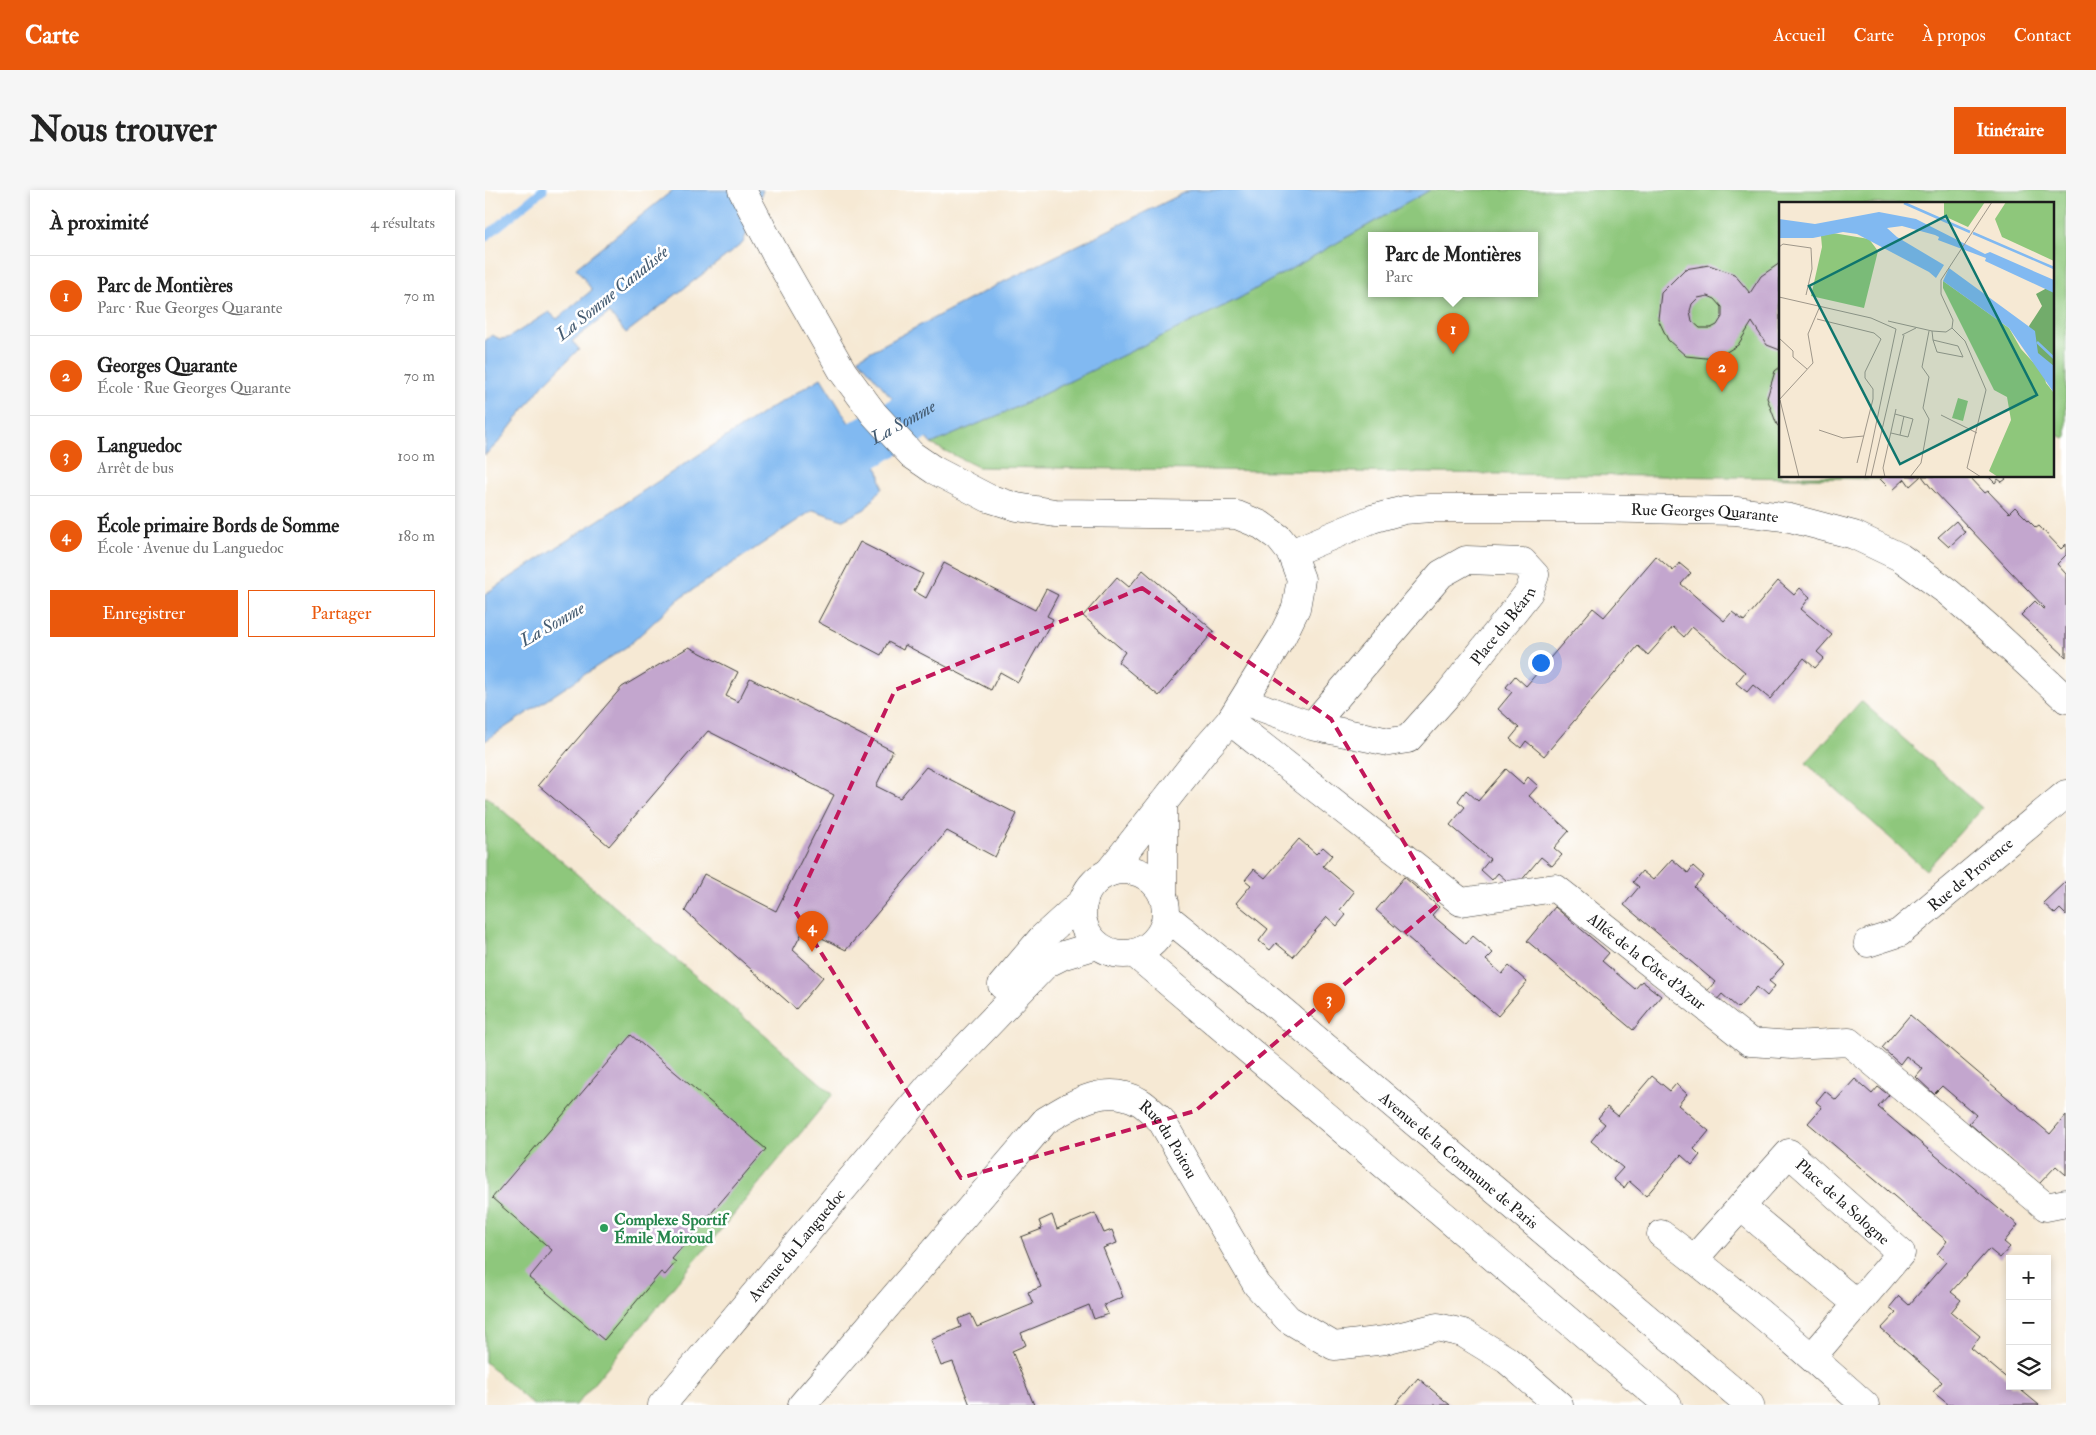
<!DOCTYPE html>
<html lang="fr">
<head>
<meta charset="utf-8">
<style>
  :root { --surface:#fff; --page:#f6f6f6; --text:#222; --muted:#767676; --line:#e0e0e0; --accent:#ea580c }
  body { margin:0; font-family:"IM FELL Double Pica",serif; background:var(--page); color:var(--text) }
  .controls { position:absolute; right:15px; bottom:15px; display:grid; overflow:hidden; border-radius:0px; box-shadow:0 2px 8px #0003 }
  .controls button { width:45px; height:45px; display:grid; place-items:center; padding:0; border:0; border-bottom:1px solid var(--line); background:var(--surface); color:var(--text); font:25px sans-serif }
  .you { position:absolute; left:1055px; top:472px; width:18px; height:18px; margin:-12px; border:4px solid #fff; border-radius:50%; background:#1a73e8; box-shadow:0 0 0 8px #1a73e833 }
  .badge { display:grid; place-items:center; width:32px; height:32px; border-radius:50%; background:var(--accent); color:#fff; font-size:16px; font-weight:700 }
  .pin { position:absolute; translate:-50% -41px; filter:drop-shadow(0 1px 2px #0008) }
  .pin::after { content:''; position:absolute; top:26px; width:18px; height:15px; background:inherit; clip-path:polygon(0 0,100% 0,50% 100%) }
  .popup { position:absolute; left:883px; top:42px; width:170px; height:65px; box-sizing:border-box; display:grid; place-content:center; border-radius:0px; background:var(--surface); filter:drop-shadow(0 1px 4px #0005); font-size:16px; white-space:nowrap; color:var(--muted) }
  .popup b { font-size:19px; color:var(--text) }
  .popup::after { content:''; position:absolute; left:50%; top:100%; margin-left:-10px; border:10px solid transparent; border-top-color:var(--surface) }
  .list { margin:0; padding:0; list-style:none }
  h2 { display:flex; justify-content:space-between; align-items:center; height:65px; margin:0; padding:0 20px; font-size:21px }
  h2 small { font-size:16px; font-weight:400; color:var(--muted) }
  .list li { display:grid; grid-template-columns:32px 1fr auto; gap:15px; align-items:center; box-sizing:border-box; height:80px; padding:0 20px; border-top:1px solid var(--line) }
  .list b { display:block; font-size:19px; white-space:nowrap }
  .list p { margin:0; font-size:16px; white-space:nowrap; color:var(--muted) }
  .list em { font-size:16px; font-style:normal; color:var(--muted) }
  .actions { display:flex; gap:10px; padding:15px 20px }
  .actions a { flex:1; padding:11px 0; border:1px solid var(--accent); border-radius:0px; text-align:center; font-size:18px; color:var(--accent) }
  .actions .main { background:var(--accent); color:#fff }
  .icon { flex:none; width:28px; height:28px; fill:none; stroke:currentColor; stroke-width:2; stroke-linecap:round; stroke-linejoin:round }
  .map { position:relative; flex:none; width:1581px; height:1215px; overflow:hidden; border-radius:0px }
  header { display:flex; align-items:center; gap:30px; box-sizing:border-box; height:70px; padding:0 25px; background:var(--accent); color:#fff }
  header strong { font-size:24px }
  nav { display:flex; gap:28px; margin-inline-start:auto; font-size:18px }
  .intro { display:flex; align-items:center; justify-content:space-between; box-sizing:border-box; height:120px; padding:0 30px }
  h1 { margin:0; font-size:35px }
  .button { padding:12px 22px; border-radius:0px; background:var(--accent); color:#fff; font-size:18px; font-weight:700 }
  main { display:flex; gap:30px; padding:0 30px }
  aside { flex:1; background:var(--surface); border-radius:0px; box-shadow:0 2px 8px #0003 }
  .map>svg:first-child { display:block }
</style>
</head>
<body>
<header>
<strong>Carte</strong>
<nav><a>Accueil</a><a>Carte</a><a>À propos</a><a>Contact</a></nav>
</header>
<div class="intro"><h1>Nous trouver</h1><a class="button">Itinéraire</a></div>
<main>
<aside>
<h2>À proximité<small>4 résultats</small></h2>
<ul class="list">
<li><span class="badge">1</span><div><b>Parc de Montières</b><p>Parc · Rue Georges Quarante</p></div><em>70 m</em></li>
<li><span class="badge">2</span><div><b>Georges Quarante</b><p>École · Rue Georges Quarante</p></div><em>70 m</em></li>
<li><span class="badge">3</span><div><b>Languedoc</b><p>Arrêt de bus</p></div><em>100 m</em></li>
<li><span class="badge">4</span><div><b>École primaire Bords de Somme</b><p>École · Avenue du Languedoc</p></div><em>180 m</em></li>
</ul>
<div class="actions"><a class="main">Enregistrer</a><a>Partager</a></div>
</aside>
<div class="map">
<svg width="1581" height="1215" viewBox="0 0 1581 1215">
  <rect width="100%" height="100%" fill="#fff"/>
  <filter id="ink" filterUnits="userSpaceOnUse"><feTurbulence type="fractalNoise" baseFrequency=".02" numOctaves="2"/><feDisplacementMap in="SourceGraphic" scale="10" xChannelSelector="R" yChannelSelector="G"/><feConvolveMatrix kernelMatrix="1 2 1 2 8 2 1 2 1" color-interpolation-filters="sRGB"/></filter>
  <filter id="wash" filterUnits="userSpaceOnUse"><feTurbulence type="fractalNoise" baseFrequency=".0096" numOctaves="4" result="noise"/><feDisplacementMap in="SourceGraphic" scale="20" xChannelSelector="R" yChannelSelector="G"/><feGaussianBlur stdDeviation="1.12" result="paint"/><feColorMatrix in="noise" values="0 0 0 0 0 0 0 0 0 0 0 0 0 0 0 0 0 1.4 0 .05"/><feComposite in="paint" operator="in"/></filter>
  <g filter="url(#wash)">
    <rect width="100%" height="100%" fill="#f6e9d4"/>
    <!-- green -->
    <g fill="#8ec77b" stroke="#55724c" fill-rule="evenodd">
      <path d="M 945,0 L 1581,0 L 1581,248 L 1567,244 L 1567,14 L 1295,14 L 1295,286 L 1399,286 L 1395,289 L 493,277 L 446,254 L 530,218 L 753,109 ZM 887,45 L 1049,45 L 1049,103 L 887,103 Z"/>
      <path d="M 1376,511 L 1497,618 L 1441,680 L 1321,573 Z"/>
      <path d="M 0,607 L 2,607 L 348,904 L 91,1215 L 48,1215 L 0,1172 Z"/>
    </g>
    <!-- water -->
    <g fill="#81b9f1" stroke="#4e6a86">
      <path d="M 188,0 L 278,0 L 258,53 L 141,143 L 124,123 L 87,151 L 94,159 L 57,196 L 13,253 L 0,265 L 0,151 L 7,145 L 15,149 L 23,148 L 64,122 L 72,129 L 107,100 L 91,78 Z"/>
      <path d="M 705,0 L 945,0 L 753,109 L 530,218 L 446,254 L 373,168 L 504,99 Z"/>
      <path d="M 336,188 L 394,281 L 397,298 L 380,319 L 358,330 L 328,320 L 194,409 L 144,455 L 0,551 L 0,404 L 284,219 Z"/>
    </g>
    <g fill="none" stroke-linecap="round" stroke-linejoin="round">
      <!-- stream -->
      <path stroke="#81b9f1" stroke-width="9" d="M 0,47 L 58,0"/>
      <!-- river -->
      <path stroke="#81b9f1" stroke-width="52" id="s1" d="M 314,290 L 488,193"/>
    </g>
    <g id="blocks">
      <!-- building -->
      <g fill="#c3a6ce" fill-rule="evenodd">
        <path d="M 1295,73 L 1295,160 L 1282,155 L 1267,132 L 1253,155 L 1230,169 L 1201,166 L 1183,150 L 1173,129 L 1176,103 L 1200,79 L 1224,75 L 1249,84 L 1265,103 L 1276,86 ZM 1223,106 L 1230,109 L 1237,117 L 1237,127 L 1232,135 L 1226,138 L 1215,138 L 1207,131 L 1205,121 L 1207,114 L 1213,108 Z"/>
        <path d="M 1295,177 L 1295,237 L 1292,235 L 1282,208 L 1290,181 Z"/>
        <path d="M 1399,286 L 1436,286 L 1425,296 L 1420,289 L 1407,301 L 1395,289 Z"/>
        <path d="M 1437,286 L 1484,286 L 1500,303 L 1503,301 L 1524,323 L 1530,317 L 1551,338 L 1554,336 L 1576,359 L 1581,354 L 1581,365 L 1572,374 L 1581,384 L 1581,467 L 1536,425 L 1550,411 L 1558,419 L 1560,418 L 1447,299 Z"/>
        <path d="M 1507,286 L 1518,286 L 1521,289 L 1517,292 L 1513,289 L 1510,293 L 1505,288 Z"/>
        <path d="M 1471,331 L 1480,342 L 1464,357 L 1453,347 Z"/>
        <path d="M 375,352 L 438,384 L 429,401 L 441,408 L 459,373 L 550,420 L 561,399 L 573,405 L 562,426 L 568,429 L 533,492 L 515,482 L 506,500 L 420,455 L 418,460 L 403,452 L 396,465 L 333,432 Z"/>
        <path d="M 1171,366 L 1188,381 L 1194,373 L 1206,383 L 1196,394 L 1239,431 L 1247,422 L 1259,431 L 1293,391 L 1309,405 L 1315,398 L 1325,407 L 1316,419 L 1347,445 L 1332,462 L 1339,468 L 1330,478 L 1319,468 L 1285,509 L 1268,495 L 1262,502 L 1251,493 L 1260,482 L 1207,437 L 1199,447 L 1188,437 L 1163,465 L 1153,456 L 1059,566 L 1041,551 L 1036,558 L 1025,549 L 1034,538 L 1013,519 L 1027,502 L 1021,497 L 1030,486 L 1041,496 L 1108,418 L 1119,427 Z"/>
        <path d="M 658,380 L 729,441 L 674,506 L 633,472 L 640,462 L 598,426 L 632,387 L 644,397 Z"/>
        <path d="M 204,457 L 253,482 L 241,506 L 253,512 L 265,488 L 408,561 L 391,596 L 415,608 L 441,577 L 532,624 L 510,667 L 462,641 L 361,760 L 319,739 L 308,760 L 338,787 L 311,819 L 200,721 L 219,684 L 291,721 L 349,605 L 223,541 L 124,656 L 53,595 L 137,497 Z"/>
        <path d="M 1021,579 L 1038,594 L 1043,587 L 1053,596 L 1044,606 L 1084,641 L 1069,658 L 1077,665 L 1067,676 L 1056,667 L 1030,698 L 1013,683 L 1007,690 L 996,680 L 1005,669 L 965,635 L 980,617 L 973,611 L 981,600 L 993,611 Z"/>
        <path d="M 814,649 L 831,664 L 838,657 L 847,665 L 838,676 L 869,702 L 855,720 L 861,725 L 852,736 L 842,727 L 808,767 L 791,753 L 785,760 L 774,751 L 783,739 L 751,713 L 766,695 L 760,690 L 769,679 L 780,688 Z"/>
        <path d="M 1187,669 L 1203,683 L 1208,676 L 1219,686 L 1209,697 L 1299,774 L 1284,791 L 1290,796 L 1282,806 L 1272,797 L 1253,818 L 1237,804 L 1231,811 L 1221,802 L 1230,792 L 1139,715 L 1154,697 L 1148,692 L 1157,681 L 1168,690 Z"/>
        <path d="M 919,687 L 954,717 L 947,725 L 981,754 L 988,746 L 1008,763 L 1001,770 L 1017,784 L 1024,776 L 1042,792 L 1013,826 L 891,720 Z"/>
        <path d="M 1581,691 L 1581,725 L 1575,719 L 1570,724 L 1558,713 Z"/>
        <path d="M 1070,717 L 1124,763 L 1117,771 L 1150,799 L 1157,791 L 1176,806 L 1148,840 L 1042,751 Z"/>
        <path d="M 1425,825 L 1565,944 L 1581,925 L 1581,985 L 1571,976 L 1554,994 L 1484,933 L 1491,925 L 1457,896 L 1449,904 L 1431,887 L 1438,879 L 1421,866 L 1415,874 L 1397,858 Z"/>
        <path d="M 146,845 L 281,959 L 187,1069 L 191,1072 L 180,1085 L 176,1082 L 119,1150 L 44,1088 L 67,1060 L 7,1008 Z"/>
        <path d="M 1167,886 L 1185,901 L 1191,894 L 1202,904 L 1193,915 L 1224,941 L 1209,959 L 1215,965 L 1207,975 L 1196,965 L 1161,1006 L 1144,991 L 1139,998 L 1128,989 L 1138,978 L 1106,951 L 1120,934 L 1113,928 L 1122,917 L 1133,926 Z"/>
        <path d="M 1370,889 L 1387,904 L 1393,897 L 1404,905 L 1393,917 L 1533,1035 L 1519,1052 L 1525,1057 L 1515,1068 L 1504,1059 L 1466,1102 L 1476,1110 L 1466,1122 L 1495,1146 L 1486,1158 L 1525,1191 L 1525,1196 L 1531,1196 L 1554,1215 L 1464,1215 L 1448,1202 L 1457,1192 L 1396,1139 L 1411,1123 L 1404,1118 L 1414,1106 L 1424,1115 L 1461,1072 L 1452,1064 L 1462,1051 L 1323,933 L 1337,917 L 1331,912 L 1340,901 L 1351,910 Z"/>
        <path d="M 610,1023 L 619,1043 L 627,1040 L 632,1053 L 618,1058 L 638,1107 L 619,1115 L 623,1124 L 609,1129 L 604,1115 L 536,1143 L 541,1155 L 527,1161 L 549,1215 L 485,1215 L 468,1172 L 456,1176 L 446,1150 L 476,1137 L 473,1129 L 486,1124 L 492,1137 L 548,1114 L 543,1102 L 556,1097 L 536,1047 L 557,1039 L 554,1031 L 567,1025 L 572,1039 Z"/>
        <path d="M 933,1188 L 965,1215 L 910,1215 Z"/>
      </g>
    </g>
  </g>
  <g filter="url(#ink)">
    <use href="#blocks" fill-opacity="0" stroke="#3d3b38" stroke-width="1"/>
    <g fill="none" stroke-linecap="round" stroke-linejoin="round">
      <!-- minor casing -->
      <g stroke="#3d3b38" stroke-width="29">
        <g id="minor">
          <path d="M 257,0 L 290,63 L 358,182 L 389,224 L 427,265 L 449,280 L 503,308 L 532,317 L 570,323 L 752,325 L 776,335 L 794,348 L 806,363 L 816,389 L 811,418 L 797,447 L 745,531 L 723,556 L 623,683"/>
          <path id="s2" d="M 806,363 L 887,329 L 919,320 L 946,318 L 1103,318 L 1251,321 L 1305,328 L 1369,345 L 1415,367 L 1463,402 L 1503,437 L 1581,509"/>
          <path id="s3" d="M 759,511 L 827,536 L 904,552 L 923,549 L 965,502 L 1044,402 L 1050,385 L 1038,372 L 981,370 L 956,384 L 827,536"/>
          <path id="s4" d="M 745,531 L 976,712 L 1070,698 L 1265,852 L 1307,855 L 1364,852 L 1561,1017 L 1581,1013"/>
          <path d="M 678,613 L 678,705"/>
          <circle cx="639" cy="722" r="42"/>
          <path id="s5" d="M 682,727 L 788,813 L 1265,1215"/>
          <path id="s6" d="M 1383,753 L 1414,743 L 1581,604"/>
          <path d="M 650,764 L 1183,1215"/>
          <path d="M 517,795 L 557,748 L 599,710"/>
          <path d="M 1256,1017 L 1372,1114"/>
          <path d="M 1176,1044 C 1247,1097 1314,1156 1380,1215"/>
          <path id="s7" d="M 1209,1069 L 1304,963 L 1416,1063 L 1327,1167"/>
          <path id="s8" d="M 177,1215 L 445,895 L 561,774 L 579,765 L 612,755"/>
          <path id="s9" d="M 317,1215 L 560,931 C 588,914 621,892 655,912 C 662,916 669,924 676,930 L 772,1095 L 803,1129 L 849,1156 L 900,1150 L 952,1137 L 978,1143 L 1022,1170 L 1074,1215"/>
        </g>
      </g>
      <!-- minor -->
      <use href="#minor" stroke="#fff" stroke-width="28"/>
    </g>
  </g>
  <!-- marked area -->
  <path fill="none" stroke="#c2185b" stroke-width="4" stroke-dasharray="10 6" stroke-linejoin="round" d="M 657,398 L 846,529 L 955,713 L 710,921 L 476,988 L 309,719 L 410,500 Z"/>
  <!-- markers -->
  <circle fill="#2e9e5b" stroke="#fff" stroke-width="2" cx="119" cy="1038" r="5"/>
  <g text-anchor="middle" stroke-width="5" stroke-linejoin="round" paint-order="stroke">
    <!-- street labels -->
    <g font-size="16" fill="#1c1c1c" stroke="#fff">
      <text dy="6" stroke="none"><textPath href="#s2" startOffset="422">Rue Georges Quarante</textPath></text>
      <text dy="6" stroke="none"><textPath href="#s3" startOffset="318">Place du Béarn</textPath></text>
      <text dy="6" stroke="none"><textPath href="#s6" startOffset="125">Rue de Provence</textPath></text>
      <text dy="6" stroke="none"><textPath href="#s4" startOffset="506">Allée de la Côte d'Azur</textPath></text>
      <text dy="6" stroke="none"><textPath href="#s9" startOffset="524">Rue du Poitou</textPath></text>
      <text dy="6" stroke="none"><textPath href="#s5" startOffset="380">Avenue de la Commune de Paris</textPath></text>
      <text dy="6" stroke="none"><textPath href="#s7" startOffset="215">Place de la Sologne</textPath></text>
      <text dy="6" stroke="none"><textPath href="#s8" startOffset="209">Avenue du Languedoc</textPath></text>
    </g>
    <!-- leisure labels -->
    <g font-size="16" font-weight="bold" fill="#27864d" stroke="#fff" text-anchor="start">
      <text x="129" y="1035">Complexe Sportif<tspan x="129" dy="18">Émile Moiroud</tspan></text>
    </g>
    <!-- water labels -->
    <g font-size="18" font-style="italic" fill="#445b71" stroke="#fff">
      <text transform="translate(127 103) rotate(-39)" y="6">La Somme Canalisée</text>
      <text dy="6" stroke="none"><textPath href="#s1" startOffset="119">La Somme</textPath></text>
      <text transform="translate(67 434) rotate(-30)" y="6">La Somme</text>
    </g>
  </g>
  <!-- overview -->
  <g transform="translate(1294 12)">
    <rect width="275" height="275" fill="#f6e9d4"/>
    <path d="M 165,0 L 206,0 L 189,25 L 165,14 ZM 227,0 L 275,0 L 275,59 L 223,35 L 216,17 ZM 54,31 L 90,37 L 99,49 L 85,106 L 32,94 L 43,45 L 42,34 ZM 164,79 L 230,126 L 242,147 L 265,172 L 267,181 L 275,191 L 275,275 L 219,275 L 210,269 L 232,218 L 228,195 L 215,188 L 164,86 ZM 179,196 L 189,199 L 184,219 L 173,216 Z" fill="#8ec77b"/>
    <path d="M 268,86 L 275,89 L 275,168 L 256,150 L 250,124 L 263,104 L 257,92 Z" fill="#72ac6b"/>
    <path d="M 100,10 L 137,17 L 206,52 L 211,50 L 275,78 L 275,91 L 206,59 L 207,56 L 159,38 L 160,35 L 156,33 L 123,24 L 108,26 L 118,35 L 165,63 L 157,76 L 150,70 L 78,32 L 64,30 L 34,36 L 0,36 L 0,17 L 36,22 ZM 170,66 L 256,129 L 259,151 L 275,164 L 275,191 L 230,126 L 164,79 Z" fill="#81b9f1"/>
    <path fill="none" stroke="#81b9f1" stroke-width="2.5" d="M 125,1 L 191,30M 194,31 L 275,66M 258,140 L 275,156"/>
    <path fill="none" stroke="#9f978a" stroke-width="1" d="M 0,45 L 4,42 L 32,46 L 33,67 L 27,93M 0,95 L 92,116 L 117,127M 38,117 L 95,131 L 102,137 L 86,170 L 86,176 L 94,187 L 94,197 L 78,261M 109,119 L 153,129 L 167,130 L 173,126M 173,126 L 186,139 L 207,188 L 188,266M 173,126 L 174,118 L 162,92 L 162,78 L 213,0M 153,129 L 154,138 L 158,150 L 184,155 L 179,144 L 154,138M 123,133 L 137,126M 0,136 L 14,149 L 14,155 L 28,167M 0,198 L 34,161 L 29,132 L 41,104M 1,198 L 20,275M 162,213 L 198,231M 40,228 L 64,236 L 85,234M 112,231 L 129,235 L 134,217 L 116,212M 121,233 L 125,214M 188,266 L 202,275M 86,275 L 117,127M 92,275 L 125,133M 106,275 L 104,266 L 117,207M 131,275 L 142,261 L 150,217 L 144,206 L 150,175 L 143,165 L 150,129"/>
    <path fill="#0f766e" fill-opacity="0.15" stroke="#0f766e" stroke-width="2.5" d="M 167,14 L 258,193 L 121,262 L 30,84 Z"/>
    <rect width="275" height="275" fill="none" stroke="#1c1c1c" stroke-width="2.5"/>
  </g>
</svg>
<div class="controls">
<button>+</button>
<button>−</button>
<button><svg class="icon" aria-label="layers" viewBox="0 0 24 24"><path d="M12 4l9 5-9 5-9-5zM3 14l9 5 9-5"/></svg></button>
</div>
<div class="you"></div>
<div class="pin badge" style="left:968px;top:164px">1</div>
<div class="popup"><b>Parc de Montières</b>Parc</div>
<div class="pin badge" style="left:1237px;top:202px">2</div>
<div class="pin badge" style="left:844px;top:834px">3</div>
<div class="pin badge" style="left:327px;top:762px">4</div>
</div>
</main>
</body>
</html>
